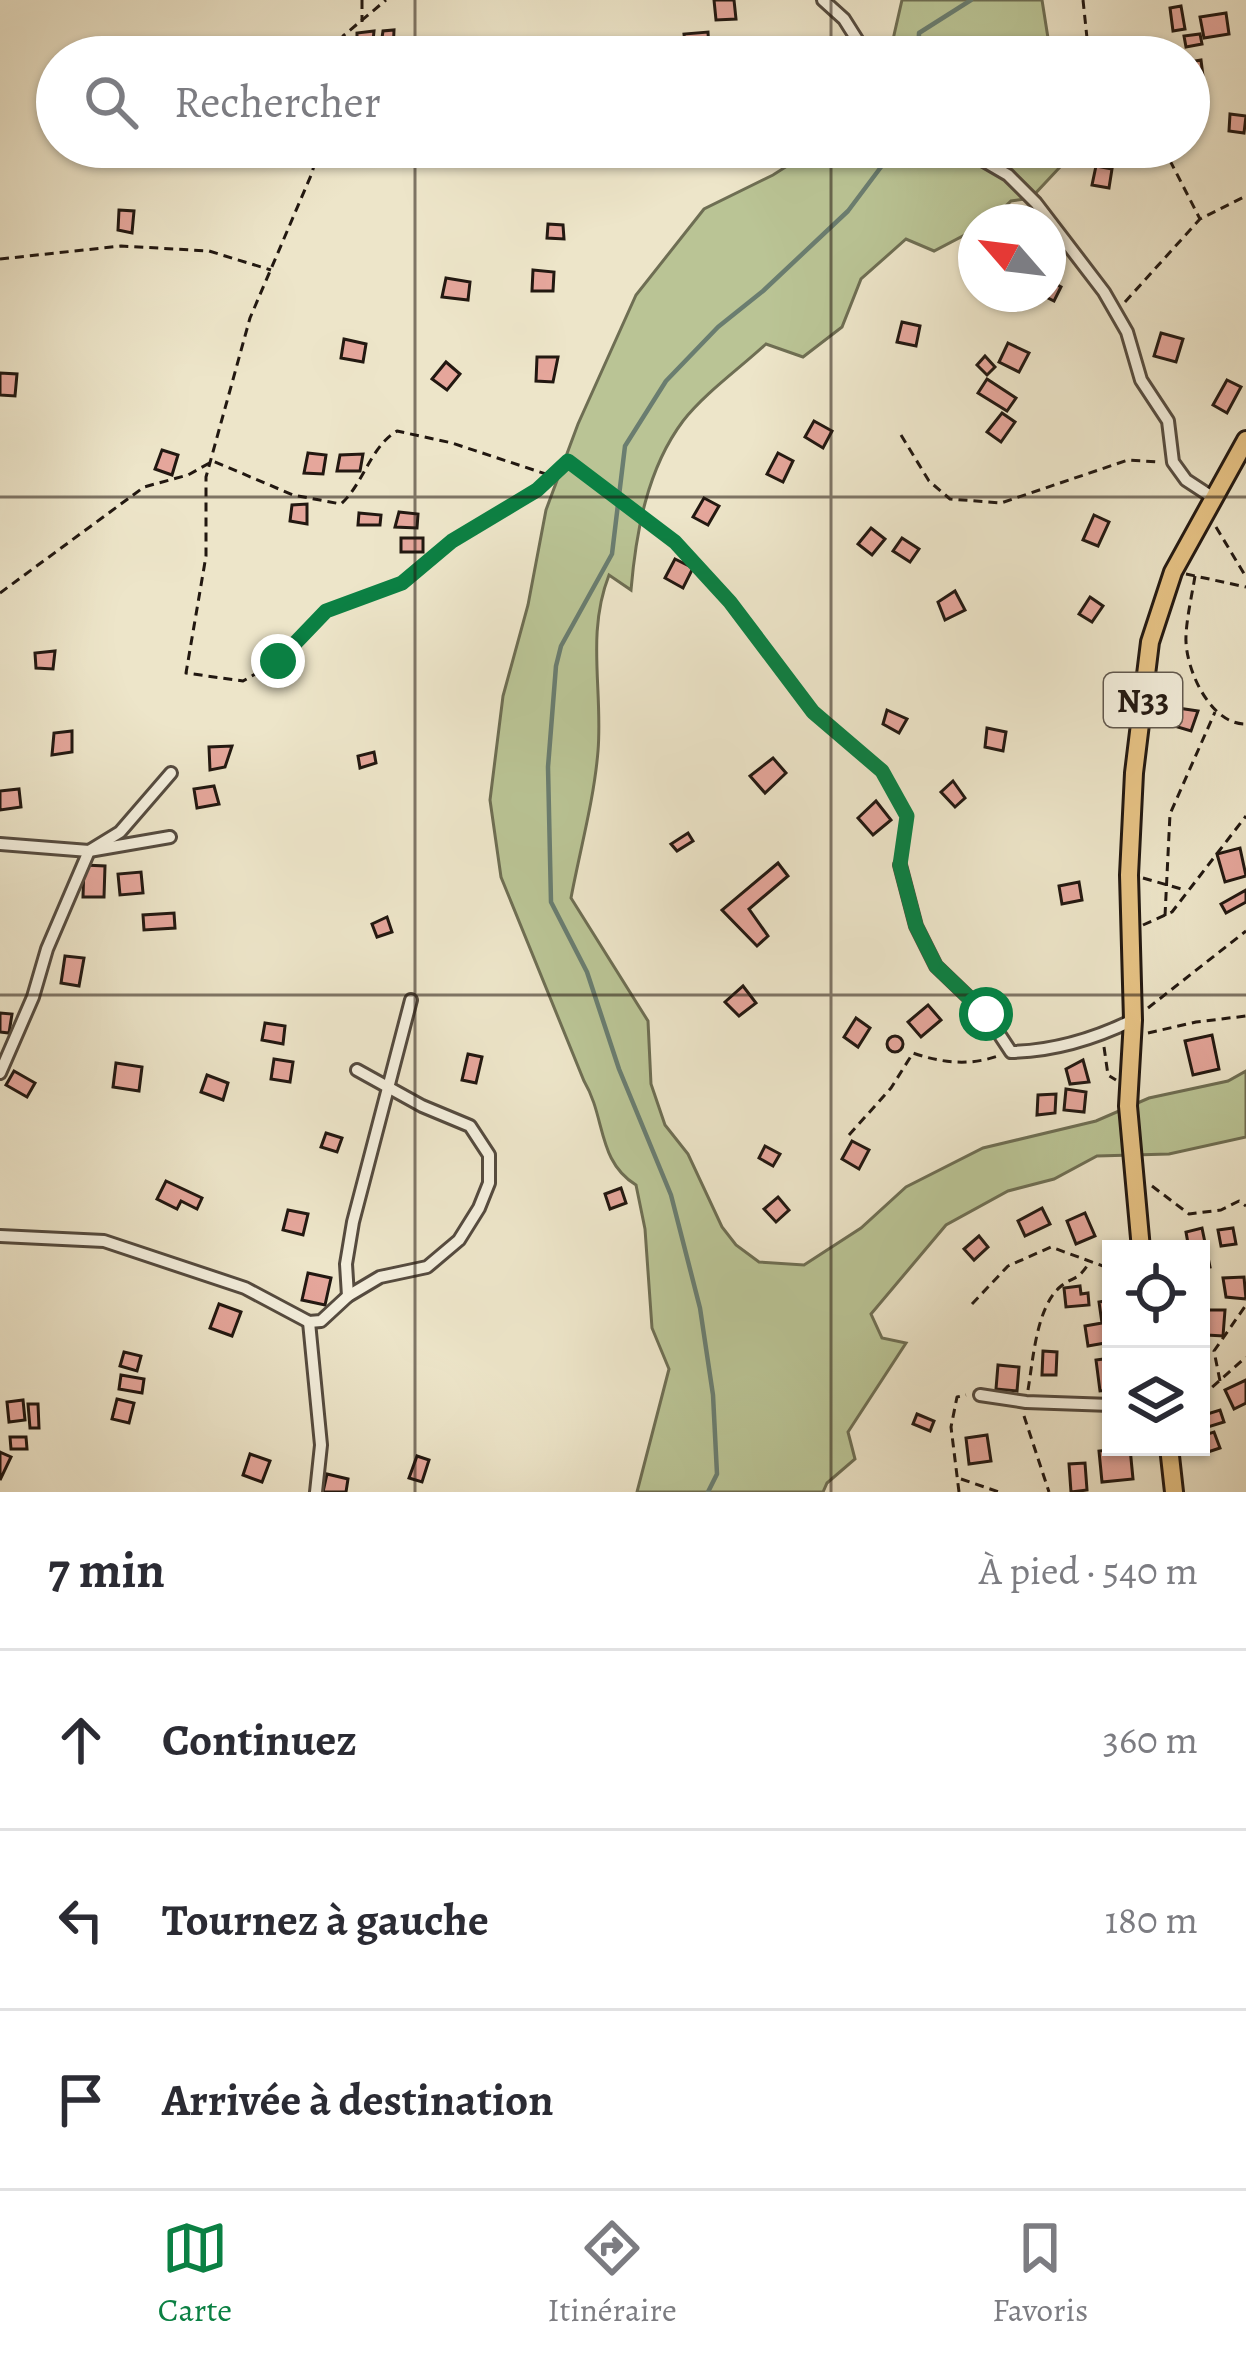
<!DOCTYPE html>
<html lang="fr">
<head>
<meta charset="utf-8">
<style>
  :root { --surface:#fff; --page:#f2f2f3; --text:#2b2b33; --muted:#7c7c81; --line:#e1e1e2; --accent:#0b8043 }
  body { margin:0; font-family:Alegreya,serif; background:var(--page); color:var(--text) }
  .controls { position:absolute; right:36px; bottom:36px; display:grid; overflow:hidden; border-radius:0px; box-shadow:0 3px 9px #0004 }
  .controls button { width:108px; height:108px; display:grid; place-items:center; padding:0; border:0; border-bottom:3px solid var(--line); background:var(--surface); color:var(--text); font:60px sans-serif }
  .compass { position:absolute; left:958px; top:204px; width:108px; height:108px; border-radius:50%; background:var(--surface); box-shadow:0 3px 9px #0004; rotate:298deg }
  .stop { position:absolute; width:36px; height:36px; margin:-27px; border:9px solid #0b8043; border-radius:50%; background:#fff }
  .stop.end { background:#0b8043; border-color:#fff; box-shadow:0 3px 12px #0008 }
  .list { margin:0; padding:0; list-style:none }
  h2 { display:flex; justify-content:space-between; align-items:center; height:156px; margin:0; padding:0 48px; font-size:51px }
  h2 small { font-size:39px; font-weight:400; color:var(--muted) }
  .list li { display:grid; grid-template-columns:78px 1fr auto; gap:36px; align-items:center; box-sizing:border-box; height:180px; padding:0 48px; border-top:3px solid var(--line) }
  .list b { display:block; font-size:45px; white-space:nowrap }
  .list em { font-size:39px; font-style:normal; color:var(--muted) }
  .icon { flex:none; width:66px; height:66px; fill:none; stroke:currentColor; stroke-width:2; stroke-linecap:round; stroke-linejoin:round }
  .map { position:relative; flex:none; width:1246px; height:1492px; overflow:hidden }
  .search { position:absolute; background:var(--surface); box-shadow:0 3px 9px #0004; left:36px; right:36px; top:36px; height:132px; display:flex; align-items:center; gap:30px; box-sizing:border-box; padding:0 42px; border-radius:66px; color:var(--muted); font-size:45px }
  .sheet { height:696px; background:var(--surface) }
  nav { display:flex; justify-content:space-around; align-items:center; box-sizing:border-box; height:168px; border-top:3px solid var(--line); background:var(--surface); font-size:33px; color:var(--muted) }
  nav a { display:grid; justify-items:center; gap:6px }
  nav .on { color:var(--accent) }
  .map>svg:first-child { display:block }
</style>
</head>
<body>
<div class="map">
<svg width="1246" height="1492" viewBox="0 0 1246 1492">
  <rect width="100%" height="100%" fill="#ede5c9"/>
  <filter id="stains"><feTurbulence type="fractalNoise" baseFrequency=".00167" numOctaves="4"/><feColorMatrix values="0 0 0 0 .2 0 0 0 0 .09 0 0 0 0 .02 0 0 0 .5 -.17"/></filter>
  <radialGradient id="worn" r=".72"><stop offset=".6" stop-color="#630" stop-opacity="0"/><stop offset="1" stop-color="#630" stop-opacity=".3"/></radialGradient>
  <!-- green -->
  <g fill="#bac495" stroke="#6e6e53" stroke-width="3">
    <path d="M 902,0 L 1042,0 L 1051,57 L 889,57 Z"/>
    <path d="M 817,147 L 1061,147 L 1061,166 L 1031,198 L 1011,201 L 989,222 L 976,222 L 976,229 L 934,251 L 906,239 L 861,279 L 842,327 L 803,357 L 766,344 C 739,369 705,393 683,421 C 647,469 636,532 631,590 L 609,575 C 586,634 603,690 598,751 C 594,800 580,850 571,898 L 648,1021 L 651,1084 L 665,1125 L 688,1154 L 722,1227 L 736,1245 L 759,1262 L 804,1265 L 861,1228 L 906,1187 L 983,1148 L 1096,1121 L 1149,1098 L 1228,1081 L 1246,1071 L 1246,1137 L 1169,1154 L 1097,1156 L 1054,1179 L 1008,1191 L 946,1225 L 871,1314 L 882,1338 L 906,1343 L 848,1432 L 855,1459 L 827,1483 L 823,1492 L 637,1492 L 669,1369 L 652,1328 L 645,1229 L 636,1185 C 597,1161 606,1118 584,1081 L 501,877 L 490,800 L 503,696 L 528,605 L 546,510 L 578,424 L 636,295 L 704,209 L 773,175 Z"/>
  </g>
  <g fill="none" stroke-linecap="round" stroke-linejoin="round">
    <!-- stream -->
    <g stroke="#6a7d70" stroke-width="4.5">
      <path d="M 918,57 L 919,33 L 971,0"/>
      <path d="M 708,1492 L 717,1474 L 713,1395 L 700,1308 L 671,1195 L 619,1069 L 587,972 L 551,902 L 548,767 L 556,666 L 561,646 L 612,554 L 625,446 L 666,381 L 718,327 L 763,291 L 848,211 L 896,147"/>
    </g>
  </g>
  <!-- building -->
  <g fill="#e5a69b" stroke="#221811" stroke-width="3">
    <path d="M 714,0 L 734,0 L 736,19 L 716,20 Z"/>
    <path d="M 1181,6 L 1185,29 L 1173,31 L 1170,8 Z"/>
    <path d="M 1226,13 L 1229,34 L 1204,38 L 1200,17 Z"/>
    <path d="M 394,30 L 393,53 L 380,52 L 383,31 Z"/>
    <path d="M 374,31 L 372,51 L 357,50 L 357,33 Z"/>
    <path d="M 708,32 L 709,50 L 686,52 L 684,34 Z"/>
    <path d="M 1200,34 L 1202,44 L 1186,47 L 1184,36 Z"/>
    <path d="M 595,45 L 614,50 L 612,57 L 592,57 Z"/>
    <path d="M 1201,60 L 1203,76 L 1189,79 L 1189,62 Z"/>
    <path d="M 1230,114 L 1246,116 L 1244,133 L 1229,131 Z"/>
    <path d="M 1096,166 L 1112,169 L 1109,188 L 1092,185 Z"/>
    <path d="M 119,210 L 134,211 L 132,233 L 118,230 Z"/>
    <path d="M 1031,210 L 1041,220 L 1019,222 L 1018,222 Z"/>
    <path d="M 548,224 L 563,225 L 564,239 L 547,238 Z"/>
    <path d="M 1050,244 L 1062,256 L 1052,266 L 1048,262 Z"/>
    <path d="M 533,270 L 554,272 L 553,291 L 532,291 Z"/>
    <path d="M 446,278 L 470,282 L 468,300 L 442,297 Z"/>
    <path d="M 1048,280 L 1061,287 L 1054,301 L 1040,294 L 1048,294 Z"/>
    <path d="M 902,322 L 920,326 L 916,346 L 897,342 Z"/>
    <path d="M 1161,333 L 1183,339 L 1176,362 L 1154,356 Z"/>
    <path d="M 344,339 L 366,344 L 363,362 L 341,358 Z"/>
    <path d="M 1008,343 L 1029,353 L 1019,372 L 999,362 Z"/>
    <path d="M 985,356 L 995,367 L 987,375 L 977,365 Z"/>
    <path d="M 537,357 L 558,357 L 553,382 L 536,381 Z"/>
    <path d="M 446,362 L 460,374 L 447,390 L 432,379 Z"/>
    <path d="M 0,373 L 17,374 L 15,396 L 0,395 Z"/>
    <path d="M 987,379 L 1016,398 L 1007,411 L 978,393 Z"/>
    <path d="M 1227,380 L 1241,387 L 1227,413 L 1213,405 Z"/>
    <path d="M 1002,413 L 1015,422 L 1001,442 L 987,432 Z"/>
    <path d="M 814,421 L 832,431 L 823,448 L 805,437 Z"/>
    <path d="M 162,450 L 178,455 L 172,475 L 155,469 Z"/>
    <path d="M 308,453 L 326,455 L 323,474 L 304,473 Z"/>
    <path d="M 778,453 L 793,461 L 783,482 L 767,474 Z"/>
    <path d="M 363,454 L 360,471 L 337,471 L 340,455 Z"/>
    <path d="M 704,498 L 719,506 L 708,525 L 693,517 Z"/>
    <path d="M 307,504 L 307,524 L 290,521 L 292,505 Z"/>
    <path d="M 399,512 L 418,514 L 417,528 L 395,527 Z"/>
    <path d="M 359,513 L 381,515 L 380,525 L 358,525 Z"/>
    <path d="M 1094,515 L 1109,522 L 1098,546 L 1083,540 Z"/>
    <path d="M 871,528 L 885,539 L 872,555 L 858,544 Z"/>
    <rect x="401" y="538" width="22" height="14"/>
    <path d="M 902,538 L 919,549 L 910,562 L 893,551 Z"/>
    <path d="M 675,559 L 693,568 L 683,588 L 665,578 Z"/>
    <path d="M 955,591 L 965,610 L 945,620 L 938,602 Z"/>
    <path d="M 1090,597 L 1103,606 L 1092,622 L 1079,614 Z"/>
    <path d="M 55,651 L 53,669 L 36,668 L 35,653 Z"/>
    <path d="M 1178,708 L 1198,711 L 1191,731 L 1171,725 Z"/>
    <path d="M 887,710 L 907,719 L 899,733 L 883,724 Z"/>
    <path d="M 987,728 L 1006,732 L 1003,751 L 985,747 Z"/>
    <path d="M 72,731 L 72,752 L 52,755 L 54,733 Z"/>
    <path d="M 232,746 L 225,767 L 210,770 L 209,747 Z"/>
    <path d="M 374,752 L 376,763 L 360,768 L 358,756 Z"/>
    <path d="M 773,758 L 786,773 L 765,793 L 750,776 Z"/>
    <path d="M 953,781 L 965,798 L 955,807 L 941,792 Z"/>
    <path d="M 214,786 L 219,804 L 197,808 L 194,789 Z"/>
    <path d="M 19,789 L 21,807 L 0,810 L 0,791 Z"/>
    <path d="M 876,801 L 891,820 L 873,835 L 858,818 Z"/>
    <path d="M 688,833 L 693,841 L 677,851 L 671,844 Z"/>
    <path d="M 1240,848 L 1246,876 L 1225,882 L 1217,854 Z"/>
    <path d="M 778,863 L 788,876 L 749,909 L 768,936 L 757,946 L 722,910 Z"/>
    <path d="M 84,865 L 105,866 L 104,897 L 83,897 Z"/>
    <path d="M 141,872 L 143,893 L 120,895 L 118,874 Z"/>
    <path d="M 1079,882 L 1082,900 L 1062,904 L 1059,886 Z"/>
    <path d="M 1246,890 L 1246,902 L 1226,913 L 1221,904 Z"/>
    <path d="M 174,913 L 175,928 L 144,930 L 143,915 Z"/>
    <path d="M 387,917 L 392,932 L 377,937 L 372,924 Z"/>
    <path d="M 65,956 L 84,958 L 79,986 L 61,983 Z"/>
    <path d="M 743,986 L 756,1003 L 739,1016 L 725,1002 Z"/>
    <path d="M 928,1005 L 941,1020 L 921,1037 L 908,1022 Z"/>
    <path d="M 0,1013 L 12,1014 L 9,1033 L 0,1032 Z"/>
    <path d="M 856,1018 L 870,1028 L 858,1047 L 844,1037 Z"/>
    <path d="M 265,1023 L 285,1026 L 283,1044 L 262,1040 Z"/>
    <path d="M 1212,1035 L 1219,1069 L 1193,1075 L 1185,1041 Z"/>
    <circle cx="895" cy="1044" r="8"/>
    <path d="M 468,1054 L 482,1057 L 476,1083 L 462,1080 Z"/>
    <path d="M 274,1059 L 293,1062 L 290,1082 L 271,1079 Z"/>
    <path d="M 1083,1060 L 1089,1082 L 1070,1084 L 1066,1069 Z"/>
    <path d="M 116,1063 L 142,1067 L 139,1091 L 113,1087 Z"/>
    <path d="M 14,1071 L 35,1083 L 27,1097 L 6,1085 Z"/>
    <path d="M 207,1075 L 228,1083 L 223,1100 L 201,1092 Z"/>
    <path d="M 1066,1089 L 1086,1092 L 1084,1112 L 1064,1110 Z"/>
    <path d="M 1056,1094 L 1055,1113 L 1037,1115 L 1038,1095 Z"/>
    <path d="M 326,1133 L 342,1138 L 337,1152 L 321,1147 Z"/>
    <path d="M 852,1141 L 869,1150 L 859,1169 L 842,1159 Z"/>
    <path d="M 765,1146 L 780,1154 L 773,1166 L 759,1158 Z"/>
    <path d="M 166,1181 L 202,1198 L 197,1209 L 181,1201 L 177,1209 L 157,1199 Z"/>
    <path d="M 621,1188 L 626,1203 L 610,1209 L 605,1194 Z"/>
    <path d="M 778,1197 L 789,1210 L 776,1222 L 764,1209 Z"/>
    <path d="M 1042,1208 L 1050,1224 L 1025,1236 L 1018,1221 Z"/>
    <path d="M 288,1210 L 308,1214 L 303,1235 L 283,1230 Z"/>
    <path d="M 1085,1213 L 1095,1236 L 1076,1244 L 1067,1221 Z"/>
    <path d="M 1202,1228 L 1210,1267 L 1201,1268 L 1201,1249 L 1189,1249 L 1186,1232 Z"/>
    <path d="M 1233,1228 L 1236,1244 L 1221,1246 L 1218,1230 Z"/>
    <path d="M 979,1236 L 988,1247 L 974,1260 L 964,1249 Z"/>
    <path d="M 308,1273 L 331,1278 L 325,1305 L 302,1300 Z"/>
    <path d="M 1244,1277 L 1246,1299 L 1226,1297 L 1223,1278 Z"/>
    <path d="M 1080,1286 L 1081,1294 L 1088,1293 L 1089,1305 L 1066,1307 L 1064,1288 Z"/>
    <path d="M 1111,1300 L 1111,1356 L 1107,1356 L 1105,1343 L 1088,1346 L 1085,1326 L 1102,1323 L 1099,1302 Z"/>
    <path d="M 219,1304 L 241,1312 L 232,1336 L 210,1328 Z"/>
    <path d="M 1207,1310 L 1225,1310 L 1223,1336 L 1207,1335 Z"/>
    <path d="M 1043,1351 L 1057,1352 L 1056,1375 L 1042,1375 Z"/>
    <path d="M 124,1352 L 141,1356 L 137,1371 L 120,1366 Z"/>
    <path d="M 1111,1358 L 1111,1390 L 1100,1391 L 1096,1360 Z"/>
    <path d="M 998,1365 L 1019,1367 L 1017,1391 L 996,1389 Z"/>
    <path d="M 121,1375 L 144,1379 L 142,1393 L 119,1389 Z"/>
    <path d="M 1246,1380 L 1246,1403 L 1234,1409 L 1225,1390 Z"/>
    <path d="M 117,1399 L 134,1403 L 129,1423 L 112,1419 Z"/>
    <path d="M 23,1400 L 25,1420 L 9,1422 L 7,1402 Z"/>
    <path d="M 28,1404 L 38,1404 L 39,1428 L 30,1428 Z"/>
    <path d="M 1220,1410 L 1224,1422 L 1208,1427 L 1204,1415 Z"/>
    <path d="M 917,1414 L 934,1421 L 930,1431 L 913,1424 Z"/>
    <path d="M 1214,1432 L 1220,1448 L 1202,1454 L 1201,1436 Z"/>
    <path d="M 987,1435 L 991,1461 L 969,1464 L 966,1438 Z"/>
    <path d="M 10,1437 L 26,1437 L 27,1449 L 11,1449 Z"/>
    <path d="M 1130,1448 L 1133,1479 L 1102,1482 L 1099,1451 Z"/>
    <path d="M 0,1452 L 11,1457 L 0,1480 Z"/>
    <path d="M 250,1454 L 270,1461 L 262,1482 L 243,1475 Z"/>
    <path d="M 417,1456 L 429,1460 L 422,1482 L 409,1478 Z"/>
    <path d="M 1085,1463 L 1087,1490 L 1071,1492 L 1069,1464 Z"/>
    <path d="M 327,1474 L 348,1479 L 346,1492 L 323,1492 Z"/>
  </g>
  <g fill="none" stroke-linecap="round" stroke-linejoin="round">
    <!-- street casing -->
    <g stroke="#554b3f" stroke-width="16">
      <g id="street">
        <path d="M 823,0 L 844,19 L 868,57"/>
        <path d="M 960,147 L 1008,175 L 1036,203 L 1104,292 L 1127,332 L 1141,380 L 1168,421 L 1173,462 L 1186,480 L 1215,499"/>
        <path d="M 0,844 L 89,851 L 170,837"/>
        <path d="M 900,865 L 916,926 L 936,966 L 986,1014 L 1011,1052 C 1055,1051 1094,1039 1133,1020"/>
        <path d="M 0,1073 L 33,997 L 47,949 L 89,851 L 120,832 L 171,773"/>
        <path d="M 0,1236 L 104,1241 L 245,1288 L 309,1322 L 321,1321 L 348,1296 L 380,1277 L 427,1267 L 459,1240 L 479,1208 L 489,1183 L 489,1155 L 470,1126 L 422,1106 L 357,1070"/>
        <path d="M 348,1296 L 346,1264 L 353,1222 L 411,1000"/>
        <path d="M 309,1322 L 321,1445 L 316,1492"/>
        <path d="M 980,1395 L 1026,1402 L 1111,1405"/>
      </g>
    </g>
    <!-- primary casing -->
    <g stroke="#221811" stroke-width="22">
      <g id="primary">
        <path d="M 1141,1249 L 1128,1106 L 1133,1020 L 1129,875 L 1134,773 L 1150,642 L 1173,572 L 1246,440"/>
        <path d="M 1169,1447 L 1174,1492"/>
      </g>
    </g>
    <!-- path -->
    <g stroke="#221811" stroke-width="3" stroke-dasharray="9 6" stroke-linecap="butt">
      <path d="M 362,0 L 362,22"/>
      <path d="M 1083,0 L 1089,57"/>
      <path d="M 341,57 L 343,36 L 386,0"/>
      <path d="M 319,147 L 312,173 L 250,318 L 206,477 L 206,556 L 186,673 L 243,681 L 278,661 L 326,611 L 402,583 L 452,541 L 537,490 L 568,461 L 675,542 L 731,602 L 813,712 L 882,771 L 907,816 L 902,852"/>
      <path d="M 1163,147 L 1200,219"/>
      <path d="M 0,259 L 121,246 L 209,251 L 271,270"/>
      <path d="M 1125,302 L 1200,219 L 1246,196"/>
      <path d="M 901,435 L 929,481 L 950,499 L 1001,503 L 1128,460 L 1159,462"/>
      <path d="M 1216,527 L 1246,577"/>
      <path d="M 1186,574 L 1246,587"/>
      <path d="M 1195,576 C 1192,595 1187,616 1186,635 C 1184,667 1210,725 1246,724"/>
      <path d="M 0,593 L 144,487 L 188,475 L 213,461 L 293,495 L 341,504 C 364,483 370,447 397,431 L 452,443 L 552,476"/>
      <path d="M 1143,878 L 1185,890"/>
      <path d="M 1165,916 L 1170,814 L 1215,712"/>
      <path d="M 1143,925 L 1172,912 L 1246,816"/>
      <path d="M 1148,1008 L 1246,931"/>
      <path d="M 1148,1033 L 1196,1022 L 1246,1016"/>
      <path d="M 1104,1047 L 1108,1075 L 1116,1080"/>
      <path d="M 849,1135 L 891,1088 L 913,1053 C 942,1063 969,1066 998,1056"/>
      <path d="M 1152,1186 L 1189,1214 L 1221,1210 L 1239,1201 L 1246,1206"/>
      <path d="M 972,1304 L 1008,1266 L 1051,1247 L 1111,1269"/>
      <path d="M 1220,1381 L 1214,1351 L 1246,1305"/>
      <path d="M 1028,1390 C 1033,1361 1036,1308 1060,1287 C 1074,1275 1076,1283 1089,1263"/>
      <path d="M 1201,1397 L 1246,1357"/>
      <path d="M 1024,1416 L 1049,1492"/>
      <path d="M 961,1479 L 999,1492"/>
      <path d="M 959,1492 L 951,1427 L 957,1397 L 966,1395"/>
    </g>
    <!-- street -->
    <use href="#street" stroke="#f3eedc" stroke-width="10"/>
    <!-- primary -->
    <use href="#primary" stroke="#e6c284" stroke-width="16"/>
  </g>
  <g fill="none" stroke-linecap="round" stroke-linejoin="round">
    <!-- route -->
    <path stroke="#0b8043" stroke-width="15" d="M 278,661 L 326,611 L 402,583 L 452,541 L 537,490 L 568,461 L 675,542 L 730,602 L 813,712 L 882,771 L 907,816 L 900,865 L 916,926 L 936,966 L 986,1014"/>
  </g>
  <!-- grid -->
  <path fill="none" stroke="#221811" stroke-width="3" stroke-opacity="0.55" d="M 415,0 L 415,57M 831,0 L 831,57M 415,147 L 415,1492M 831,147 L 831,1492M 0,497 L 1246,497M 0,995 L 1246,995"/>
  <g text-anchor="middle" stroke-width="10" stroke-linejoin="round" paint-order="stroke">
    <!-- shield labels -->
    <rect fill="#f3eedc" stroke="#61584e" stroke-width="3" x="1104" y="673" width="78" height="54" rx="9"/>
    <g font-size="33" font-weight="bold" fill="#221811">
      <text x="1143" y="712">N33</text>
    </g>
  </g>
  <rect width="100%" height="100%" filter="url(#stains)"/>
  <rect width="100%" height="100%" fill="url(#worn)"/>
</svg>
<div class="controls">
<button><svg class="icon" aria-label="locate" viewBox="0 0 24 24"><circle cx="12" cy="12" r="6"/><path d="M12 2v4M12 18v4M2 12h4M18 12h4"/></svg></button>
<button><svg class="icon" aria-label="layers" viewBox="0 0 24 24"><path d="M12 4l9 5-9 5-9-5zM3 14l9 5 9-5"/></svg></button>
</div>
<svg class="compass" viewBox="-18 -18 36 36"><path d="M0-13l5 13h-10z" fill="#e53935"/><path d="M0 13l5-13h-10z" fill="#7c7c81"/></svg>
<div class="stop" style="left:986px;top:1014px"></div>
<div class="stop end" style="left:278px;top:661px"></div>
<div class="search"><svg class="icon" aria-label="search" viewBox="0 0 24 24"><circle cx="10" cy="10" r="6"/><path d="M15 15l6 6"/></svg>Rechercher</div>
</div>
<section class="sheet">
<h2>7 min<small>À pied · 540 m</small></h2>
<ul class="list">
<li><svg class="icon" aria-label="ahead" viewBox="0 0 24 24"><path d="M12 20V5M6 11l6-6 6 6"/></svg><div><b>Continuez</b></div><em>360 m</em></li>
<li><svg class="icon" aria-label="left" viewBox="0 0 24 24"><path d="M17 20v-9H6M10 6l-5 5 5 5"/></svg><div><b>Tournez à gauche</b></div><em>180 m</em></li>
<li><svg class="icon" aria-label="arrive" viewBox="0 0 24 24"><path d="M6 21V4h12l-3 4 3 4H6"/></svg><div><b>Arrivée à destination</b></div></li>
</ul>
</section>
<nav>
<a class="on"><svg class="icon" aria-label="map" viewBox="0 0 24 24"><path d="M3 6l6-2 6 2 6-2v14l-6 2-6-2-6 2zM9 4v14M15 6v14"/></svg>Carte</a>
<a><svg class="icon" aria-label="directions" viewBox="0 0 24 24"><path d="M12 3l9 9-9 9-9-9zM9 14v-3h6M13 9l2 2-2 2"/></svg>Itinéraire</a>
<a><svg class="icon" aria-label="saved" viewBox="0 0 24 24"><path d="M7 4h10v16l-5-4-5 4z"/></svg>Favoris</a>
</nav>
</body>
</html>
